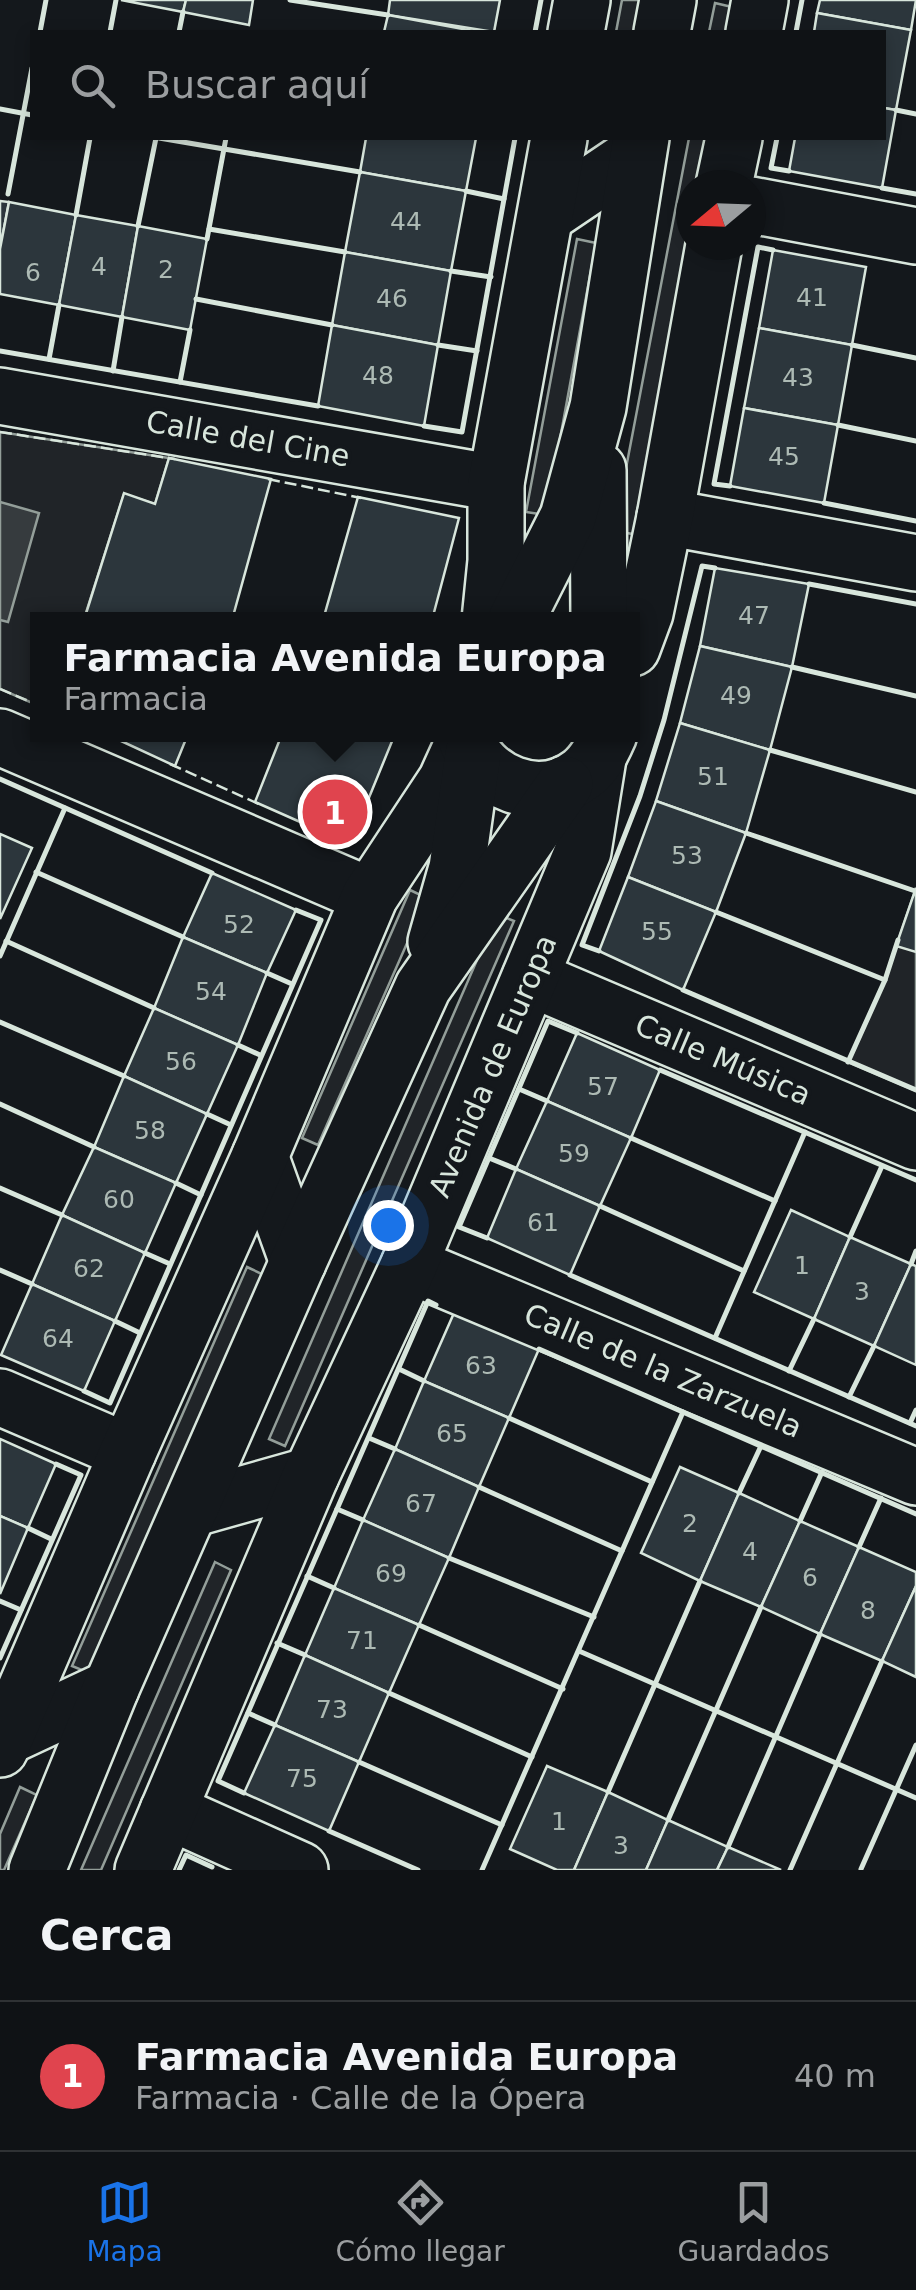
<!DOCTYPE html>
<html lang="es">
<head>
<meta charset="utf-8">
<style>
  :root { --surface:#0f1215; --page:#181b1e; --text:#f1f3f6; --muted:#9b9ea0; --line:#2f3234; --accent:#1a73e8 }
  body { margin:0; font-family:"DejaVu Sans",sans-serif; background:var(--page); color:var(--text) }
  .compass { position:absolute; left:676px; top:170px; width:90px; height:90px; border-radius:50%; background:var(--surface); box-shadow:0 5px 15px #0003; rotate:251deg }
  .you { position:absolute; left:388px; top:1225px; width:35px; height:35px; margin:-25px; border:8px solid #fff; border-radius:50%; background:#1a73e8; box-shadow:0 0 0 15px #1a73e833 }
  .badge { display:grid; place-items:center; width:65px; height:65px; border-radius:50%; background:var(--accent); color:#fff; font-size:32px; font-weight:700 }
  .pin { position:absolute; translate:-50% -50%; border:5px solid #fff; box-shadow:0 2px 10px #0006 }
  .popup { position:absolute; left:30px; top:612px; width:610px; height:130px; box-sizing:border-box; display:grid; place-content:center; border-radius:0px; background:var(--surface); filter:drop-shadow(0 2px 8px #0005); font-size:32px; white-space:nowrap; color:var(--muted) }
  .popup b { font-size:38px; color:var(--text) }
  .popup::after { content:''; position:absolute; left:50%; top:100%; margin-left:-20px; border:20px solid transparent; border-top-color:var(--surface) }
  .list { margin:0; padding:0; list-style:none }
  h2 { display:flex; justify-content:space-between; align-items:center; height:130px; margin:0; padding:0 40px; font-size:42px }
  h2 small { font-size:32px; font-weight:400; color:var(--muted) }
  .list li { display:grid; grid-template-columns:65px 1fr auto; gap:30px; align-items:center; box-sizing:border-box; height:150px; padding:0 40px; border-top:2px solid var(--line) }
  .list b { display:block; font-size:38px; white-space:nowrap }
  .list p { margin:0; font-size:32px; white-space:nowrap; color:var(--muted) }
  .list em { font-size:32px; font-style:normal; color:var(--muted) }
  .icon { flex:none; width:55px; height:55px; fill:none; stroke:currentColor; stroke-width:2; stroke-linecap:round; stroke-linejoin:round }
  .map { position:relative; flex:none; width:916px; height:1870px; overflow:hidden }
  .search { position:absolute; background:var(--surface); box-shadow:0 5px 15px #0003; left:30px; right:30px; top:30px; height:110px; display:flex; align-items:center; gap:25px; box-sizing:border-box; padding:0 35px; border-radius:0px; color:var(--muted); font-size:38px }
  .sheet { height:280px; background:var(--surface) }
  nav { display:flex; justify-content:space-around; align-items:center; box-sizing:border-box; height:140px; border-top:2px solid var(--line); background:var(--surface); font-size:28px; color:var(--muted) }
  nav a { display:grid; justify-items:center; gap:5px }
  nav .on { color:var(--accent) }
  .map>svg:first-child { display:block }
</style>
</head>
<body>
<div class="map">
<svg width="916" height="1870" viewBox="0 0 916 1870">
  <rect width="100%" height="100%" fill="#14181c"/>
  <!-- green -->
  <g fill="#202428" stroke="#939e99" stroke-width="2.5">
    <path d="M 622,0 L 641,0 L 636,32 L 616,32 Z"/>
    <path d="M 715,3 L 732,7 L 727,32 L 709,32 Z"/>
    <path d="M 689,138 L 707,138 L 698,185 L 691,185 L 691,225 L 633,534 L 614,531 Z"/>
    <path d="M 577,239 L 596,243 L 546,515 L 526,512 Z"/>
    <path d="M 0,432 L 169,458 L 155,504 L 124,494 L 84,619 L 38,620 L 37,705 L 0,689 Z"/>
    <path d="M 916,888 L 916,1091 L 848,1062 L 885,980 Z"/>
    <path d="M 410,890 L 427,898 L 318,1145 L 302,1138 Z"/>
    <path d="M 497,914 L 514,921 L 285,1446 L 269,1439 Z"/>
    <path d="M 247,1267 L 264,1275 L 89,1673 L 72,1666 Z"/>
    <path d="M 215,1562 L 231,1570 L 101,1870 L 81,1870 Z"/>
    <path d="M 20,1787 L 37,1795 L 4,1870 L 0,1870 L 0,1834 Z"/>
  </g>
  <!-- water -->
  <path fill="#363b3e" stroke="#939e99" stroke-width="2.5" d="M 0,502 L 39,513 L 8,622 L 0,620 Z"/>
  <!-- building -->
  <g fill="#2c363c" stroke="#d8e6dc" stroke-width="2.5">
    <path d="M 121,0 L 186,0 L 183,12 Z"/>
    <path d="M 186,0 L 253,0 L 249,25 L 183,12 Z"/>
    <path d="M 390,0 L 500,0 L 494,32 L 388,15 Z"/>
    <path d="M 820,0 L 916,0 L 911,30 L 817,13 Z"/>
    <path d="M 817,13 L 911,30 L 896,110 L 884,108 L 884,32 L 814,32 Z"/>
    <path d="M 388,15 L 479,32 L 384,32 Z"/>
    <path d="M 884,108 L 896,110 L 882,188 L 789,171 L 795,138 L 884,138 Z"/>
    <path d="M 366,138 L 476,138 L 466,191 L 360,172 Z"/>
    <path d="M 360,172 L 466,191 L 451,271 L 345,252 Z"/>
    <path d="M 0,201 L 9,202 L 0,249 Z"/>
    <path d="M 9,202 L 76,215 L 59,305 L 0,294 L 0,249 Z"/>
    <path d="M 76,215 L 138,226 L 122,317 L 59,305 Z"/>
    <path d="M 138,226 L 207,239 L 190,330 L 122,317 Z"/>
    <path d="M 773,250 L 866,267 L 852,345 L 759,328 Z"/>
    <path d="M 345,252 L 451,271 L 438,345 L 332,325 Z"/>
    <path d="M 332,325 L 438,345 L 424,426 L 318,406 Z"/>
    <path d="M 759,328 L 852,345 L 838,425 L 744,408 Z"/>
    <path d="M 744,408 L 838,425 L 824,503 L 730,486 Z"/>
    <path d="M 169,458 L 271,479 L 232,620 L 84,620 L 124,493 L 155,504 Z"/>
    <path d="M 358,497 L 459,518 L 432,620 L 323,620 Z"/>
    <path d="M 715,568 L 809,584 L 792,667 L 700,646 Z"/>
    <path d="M 700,646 L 792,667 L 770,750 L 680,723 Z"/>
    <path d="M 680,723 L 770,750 L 746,833 L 656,801 Z"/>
    <path d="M 106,734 L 188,734 L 175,766 Z"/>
    <path d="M 282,734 L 395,734 L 350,844 L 255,802 Z"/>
    <path d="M 656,801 L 746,833 L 716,912 L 628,877 Z"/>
    <path d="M 0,834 L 32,848 L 0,919 Z"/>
    <path d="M 212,873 L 296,910 L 267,973 L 183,937 Z"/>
    <path d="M 628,877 L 716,912 L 683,990 L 599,951 Z"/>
    <path d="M 916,888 L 916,952 L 896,946 Z"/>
    <path d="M 183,937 L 267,973 L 238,1045 L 154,1008 Z"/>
    <path d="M 154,1008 L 238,1045 L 207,1114 L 124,1076 Z"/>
    <path d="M 577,1033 L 660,1070 L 631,1138 L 547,1101 Z"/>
    <path d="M 124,1076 L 207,1114 L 176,1183 L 94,1147 Z"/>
    <path d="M 547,1101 L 631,1138 L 600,1206 L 516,1169 Z"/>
    <path d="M 94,1147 L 176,1183 L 145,1253 L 62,1215 Z"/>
    <path d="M 516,1169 L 600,1206 L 570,1275 L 487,1238 Z"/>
    <path d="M 791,1210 L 850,1237 L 814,1319 L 754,1292 Z"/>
    <path d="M 62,1215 L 145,1253 L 115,1321 L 32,1284 Z"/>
    <path d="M 850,1237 L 911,1264 L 874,1346 L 814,1319 Z"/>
    <path d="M 911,1264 L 916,1266 L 916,1365 L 874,1346 Z"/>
    <path d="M 32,1284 L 115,1321 L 84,1391 L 1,1355 Z"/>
    <path d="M 454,1313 L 539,1349 L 509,1418 L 424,1381 Z"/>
    <path d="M 424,1381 L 509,1418 L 479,1487 L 395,1449 Z"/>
    <path d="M 0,1439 L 56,1464 L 28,1528 L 0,1516 Z"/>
    <path d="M 395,1449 L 479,1487 L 449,1558 L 363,1520 Z"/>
    <path d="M 680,1467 L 739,1493 L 700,1581 L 641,1553 Z"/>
    <path d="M 739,1493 L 800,1521 L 761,1607 L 700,1581 Z"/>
    <path d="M 0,1516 L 28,1528 L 0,1594 Z"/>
    <path d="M 363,1520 L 449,1558 L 419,1625 L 334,1588 Z"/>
    <path d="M 800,1521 L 859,1547 L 820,1634 L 761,1607 Z"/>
    <path d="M 859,1547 L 916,1572 L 916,1586 L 882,1661 L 820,1634 Z"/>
    <path d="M 916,1586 L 916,1677 L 882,1661 Z"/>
    <path d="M 334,1588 L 419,1625 L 389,1693 L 305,1655 Z"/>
    <path d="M 305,1655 L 389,1693 L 359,1762 L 275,1725 Z"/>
    <path d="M 275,1725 L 359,1762 L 329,1831 L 244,1793 Z"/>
    <path d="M 547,1766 L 608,1792 L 574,1870 L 557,1870 L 510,1849 Z"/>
    <path d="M 608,1792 L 668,1820 L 646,1870 L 574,1870 Z"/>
    <path d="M 668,1820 L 728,1847 L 717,1870 L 646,1870 Z"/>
    <path d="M 728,1847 L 781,1870 L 717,1870 Z"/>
  </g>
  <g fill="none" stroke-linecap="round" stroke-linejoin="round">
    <!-- street casing -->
    <g stroke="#d8e6dc" stroke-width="60">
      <g id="street">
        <path d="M 576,32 L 582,0"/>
        <path d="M 754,32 L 760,0"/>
        <path d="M 724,185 L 734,138"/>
        <path d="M 751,205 L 916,236"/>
        <path d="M 546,215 L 638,153"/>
        <path d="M 0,396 L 496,483"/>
        <path d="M 665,517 L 916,563"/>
        <path d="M 490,620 L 496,561 L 496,483 L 559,138"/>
        <path d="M 632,648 L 645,613 L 665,517 L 714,245"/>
        <path d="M 0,737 L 370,896"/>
        <path d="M 530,978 L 916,1142"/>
        <path d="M 260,1156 L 298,1262"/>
        <path d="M 409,1265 L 916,1477"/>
        <path d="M 0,1397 L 128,1452"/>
        <path d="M 191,1509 L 311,1475"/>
        <path d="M 4,1738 L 111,1688"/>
        <path d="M 0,1749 L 128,1452 L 260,1156 L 370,896 L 446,781 L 465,739"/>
        <path d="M 168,1811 L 300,1870"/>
        <path d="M 143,1870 L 311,1475 L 409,1265 L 583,851 L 598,758"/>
      </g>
    </g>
    <!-- secondary casing -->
    <g stroke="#d8e6dc" stroke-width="60">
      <g id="secondary">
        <path d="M 662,32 L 668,0"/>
        <path d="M 598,470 L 599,620"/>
        <path d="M 516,620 L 568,517 L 598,407 L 641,138"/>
        <path d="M 464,734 C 480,783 540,807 582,774 C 595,764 602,750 609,734"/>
        <path d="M 436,942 L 457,868 L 473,754"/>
        <path d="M 37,1870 L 111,1688 L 298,1262 L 423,987 L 565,784"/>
      </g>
    </g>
    <!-- street -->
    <use href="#street" stroke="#14181c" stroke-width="55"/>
    <!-- secondary -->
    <use href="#secondary" stroke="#14181c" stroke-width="55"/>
    <!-- fence -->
    <g stroke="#d8e6dc" stroke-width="2.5" stroke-dasharray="12 5" stroke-linecap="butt">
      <path d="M 0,432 L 175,459"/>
      <path d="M 268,479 L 361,498"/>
      <path d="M 0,689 L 38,705"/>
      <path d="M 170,764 L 261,805"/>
    </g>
    <!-- wall -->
    <g stroke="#d8e6dc" stroke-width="5">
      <path d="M 290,0 L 388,15"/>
      <path d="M 40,32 L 46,0"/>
      <path d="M 110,32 L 116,0"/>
      <path d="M 179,32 L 183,12"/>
      <path d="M 535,32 L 541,0"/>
      <path d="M 796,32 L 802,0"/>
      <path d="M 0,109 L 32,115"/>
      <path d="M 896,110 L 916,114"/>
      <path d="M 159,138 L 360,172"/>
      <path d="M 777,138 L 771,168 L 789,171"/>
      <path d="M 882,188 L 916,194"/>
      <path d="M 466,191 L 504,199"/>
      <path d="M 8,194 L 32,68"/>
      <path d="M 76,215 L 90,138"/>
      <path d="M 138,226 L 156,138"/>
      <path d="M 209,229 L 345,252"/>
      <path d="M 207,239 L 226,138"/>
      <path d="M 451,271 L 491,277"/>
      <path d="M 196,299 L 332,325"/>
      <path d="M 438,345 L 477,351"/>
      <path d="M 852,345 L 916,358"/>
      <path d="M 0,351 L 318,406"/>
      <path d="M 49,359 L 59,305"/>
      <path d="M 113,371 L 122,317"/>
      <path d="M 180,382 L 190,330"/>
      <path d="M 838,425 L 916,441"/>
      <path d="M 424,426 L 462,432 L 515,138"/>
      <path d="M 730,486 L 714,484 L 758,247 L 773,250"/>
      <path d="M 824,503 L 916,521"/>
      <path d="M 809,584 L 916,604"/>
      <path d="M 792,667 L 916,696"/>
      <path d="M 770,750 L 916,792"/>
      <path d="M 0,779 L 212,873"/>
      <path d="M 746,833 L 915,891"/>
      <path d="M 36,872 L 183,937"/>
      <path d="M 716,912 L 885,980"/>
      <path d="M 6,941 L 154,1008"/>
      <path d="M 599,951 L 582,945 L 640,796 L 664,720 L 702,566 L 715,568"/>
      <path d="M 0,956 L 65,808"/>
      <path d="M 267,973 L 292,984"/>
      <path d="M 683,990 L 916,1090"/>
      <path d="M 0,1022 L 124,1076"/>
      <path d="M 238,1045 L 260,1055"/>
      <path d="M 848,1062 L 885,980 L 898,940"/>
      <path d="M 660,1070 L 916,1180"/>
      <path d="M 519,1089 L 547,1101"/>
      <path d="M 0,1104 L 94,1147"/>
      <path d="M 207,1114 L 231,1125"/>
      <path d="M 631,1138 L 775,1201"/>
      <path d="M 489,1158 L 516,1169"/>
      <path d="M 176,1183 L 201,1195"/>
      <path d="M 0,1188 L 62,1215"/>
      <path d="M 600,1206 L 744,1271"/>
      <path d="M 850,1237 L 882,1166"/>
      <path d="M 487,1238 L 459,1227 L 548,1021 L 577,1033"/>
      <path d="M 145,1253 L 170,1264"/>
      <path d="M 911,1264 L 916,1251"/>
      <path d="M 0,1270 L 32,1284"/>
      <path d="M 570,1275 L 916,1426"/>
      <path d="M 115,1321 L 140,1333"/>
      <path d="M 715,1338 L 805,1132"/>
      <path d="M 539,1349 L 916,1514"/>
      <path d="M 399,1369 L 424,1381"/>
      <path d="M 789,1371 L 814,1319"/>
      <path d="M 84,1391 L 110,1403 L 321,920 L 296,910"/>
      <path d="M 849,1397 L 874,1346"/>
      <path d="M 509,1418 L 652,1482"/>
      <path d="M 910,1423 L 916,1410"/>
      <path d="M 369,1438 L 395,1449"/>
      <path d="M 479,1487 L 622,1551"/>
      <path d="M 739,1493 L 761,1446"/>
      <path d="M 337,1509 L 363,1520"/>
      <path d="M 800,1521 L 822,1472"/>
      <path d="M 28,1528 L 51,1539"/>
      <path d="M 859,1547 L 881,1498"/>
      <path d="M 449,1558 L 594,1617"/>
      <path d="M 307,1576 L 334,1588"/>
      <path d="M 0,1601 L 21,1610"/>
      <path d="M 419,1625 L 563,1689"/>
      <path d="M 277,1643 L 305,1655"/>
      <path d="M 579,1651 L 916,1798"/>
      <path d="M 0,1658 L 81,1475 L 56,1464"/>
      <path d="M 389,1693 L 532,1757"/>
      <path d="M 248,1713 L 275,1725"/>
      <path d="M 359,1762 L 502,1825"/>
      <path d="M 608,1792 L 700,1581"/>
      <path d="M 244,1793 L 218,1781 L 428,1301 L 436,1305"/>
      <path d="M 668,1820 L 761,1607"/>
      <path d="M 329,1831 L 418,1870"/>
      <path d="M 728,1847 L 820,1634"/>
      <path d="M 861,1869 L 916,1745"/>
      <path d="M 179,1870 L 186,1855 L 212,1867"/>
      <path d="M 482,1870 L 683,1412"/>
      <path d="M 790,1870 L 882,1661"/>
    </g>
  </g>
  <g text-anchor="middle" stroke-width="8" stroke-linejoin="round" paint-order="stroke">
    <!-- number labels -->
    <g font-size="25" fill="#adbab4">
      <text x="406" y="230">44</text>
      <text x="99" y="275">4</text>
      <text x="166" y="278">2</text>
      <text x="33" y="281">6</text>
      <text x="812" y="306">41</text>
      <text x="392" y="307">46</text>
      <text x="378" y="384">48</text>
      <text x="798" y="386">43</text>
      <text x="784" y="465">45</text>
      <text x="754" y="624">47</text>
      <text x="736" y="704">49</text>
      <text x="713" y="785">51</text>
      <text x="687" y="864">53</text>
      <text x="239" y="933">52</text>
      <text x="657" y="940">55</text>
      <text x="211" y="1000">54</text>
      <text x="181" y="1070">56</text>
      <text x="603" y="1095">57</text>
      <text x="150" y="1139">58</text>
      <text x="574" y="1162">59</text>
      <text x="119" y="1208">60</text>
      <text x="543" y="1231">61</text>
      <text x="802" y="1274">1</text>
      <text x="89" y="1277">62</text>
      <text x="862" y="1300">3</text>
      <text x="58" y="1347">64</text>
      <text x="481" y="1374">63</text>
      <text x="452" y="1442">65</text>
      <text x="421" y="1512">67</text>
      <text x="690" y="1532">2</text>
      <text x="750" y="1560">4</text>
      <text x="391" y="1582">69</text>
      <text x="810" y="1586">6</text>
      <text x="868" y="1619">8</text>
      <text x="362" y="1649">71</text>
      <text x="332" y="1718">73</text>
      <text x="302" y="1787">75</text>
      <text x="559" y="1830">1</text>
      <text x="621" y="1854">3</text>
    </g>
    <!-- street labels -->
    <g font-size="30" fill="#d8e6dc" stroke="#14181c">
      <text transform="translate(248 439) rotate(10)" y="10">Calle del Cine</text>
      <text transform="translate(723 1060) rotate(23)" y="10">Calle Música</text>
      <text transform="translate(493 1066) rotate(-67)" y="10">Avenida de Europa</text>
      <text transform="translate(663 1371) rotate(23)" y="10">Calle de la Zarzuela</text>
    </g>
  </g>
</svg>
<svg class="compass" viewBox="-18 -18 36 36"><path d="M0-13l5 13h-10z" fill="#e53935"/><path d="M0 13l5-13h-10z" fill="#9b9ea0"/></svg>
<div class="you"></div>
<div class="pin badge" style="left:335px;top:812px;background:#e0444e">1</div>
<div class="popup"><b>Farmacia Avenida Europa</b>Farmacia</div>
<div class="search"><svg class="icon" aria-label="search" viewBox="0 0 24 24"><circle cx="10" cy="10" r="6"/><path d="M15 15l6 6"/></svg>Buscar aquí</div>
</div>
<section class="sheet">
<h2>Cerca<small></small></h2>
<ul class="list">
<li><span class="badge" style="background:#e0444e">1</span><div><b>Farmacia Avenida Europa</b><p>Farmacia · Calle de la Ópera</p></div><em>40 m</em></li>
</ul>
</section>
<nav>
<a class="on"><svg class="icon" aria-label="map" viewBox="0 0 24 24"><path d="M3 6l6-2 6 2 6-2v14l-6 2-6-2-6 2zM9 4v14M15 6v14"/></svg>Mapa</a>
<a><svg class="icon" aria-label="directions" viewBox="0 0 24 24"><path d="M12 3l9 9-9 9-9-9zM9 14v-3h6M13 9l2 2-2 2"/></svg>Cómo llegar</a>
<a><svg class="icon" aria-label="saved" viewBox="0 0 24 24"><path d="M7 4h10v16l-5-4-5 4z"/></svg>Guardados</a>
</nav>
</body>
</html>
